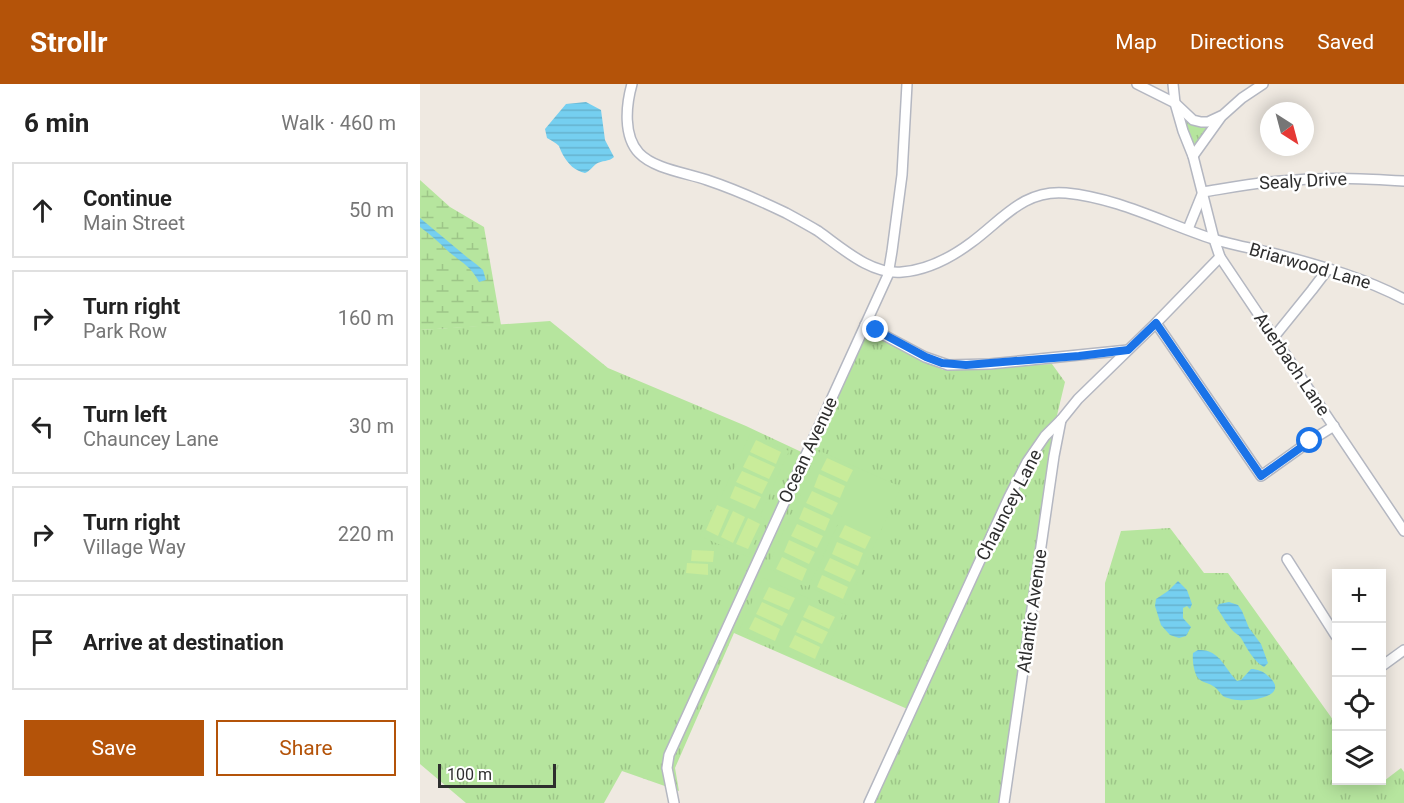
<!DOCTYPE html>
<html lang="en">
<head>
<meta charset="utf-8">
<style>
  :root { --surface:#fff; --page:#f6f6f6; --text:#222; --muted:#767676; --line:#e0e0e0; --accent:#b45309 }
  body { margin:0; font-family:Roboto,sans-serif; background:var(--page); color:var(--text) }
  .controls { position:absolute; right:18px; bottom:18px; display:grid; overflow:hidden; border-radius:0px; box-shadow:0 3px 15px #0003 }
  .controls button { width:54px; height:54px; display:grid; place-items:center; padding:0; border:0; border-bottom:2px solid var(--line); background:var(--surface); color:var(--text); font:30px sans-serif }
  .compass { position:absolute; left:840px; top:18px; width:54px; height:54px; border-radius:50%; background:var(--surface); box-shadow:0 3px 15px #0003; rotate:144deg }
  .scale { position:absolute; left:18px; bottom:15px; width:118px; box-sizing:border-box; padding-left:6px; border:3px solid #2e2e2e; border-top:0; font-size:16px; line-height:21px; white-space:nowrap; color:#2e2e2e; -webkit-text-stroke:4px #fff; paint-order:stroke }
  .stop { position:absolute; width:18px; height:18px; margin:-14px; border:4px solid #1a73e8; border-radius:50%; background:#fff }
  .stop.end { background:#1a73e8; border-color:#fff; box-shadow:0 2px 6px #0008 }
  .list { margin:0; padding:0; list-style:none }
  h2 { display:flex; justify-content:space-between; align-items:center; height:78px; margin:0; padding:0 24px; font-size:26px }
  h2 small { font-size:20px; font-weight:400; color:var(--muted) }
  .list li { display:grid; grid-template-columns:39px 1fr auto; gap:18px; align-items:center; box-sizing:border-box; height:96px; margin:0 12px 12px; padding:0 12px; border:2px solid var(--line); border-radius:0px }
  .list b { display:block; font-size:22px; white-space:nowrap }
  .list p { margin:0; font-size:20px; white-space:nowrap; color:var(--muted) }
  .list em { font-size:20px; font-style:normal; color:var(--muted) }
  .actions { display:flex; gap:12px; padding:18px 24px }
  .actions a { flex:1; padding:14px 0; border:2px solid var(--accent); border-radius:0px; text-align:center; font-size:21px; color:var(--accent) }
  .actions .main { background:var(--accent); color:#fff }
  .icon { flex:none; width:33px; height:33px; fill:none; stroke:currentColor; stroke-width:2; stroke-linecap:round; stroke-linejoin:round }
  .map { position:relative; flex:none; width:984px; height:719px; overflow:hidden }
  header { display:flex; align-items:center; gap:36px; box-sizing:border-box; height:84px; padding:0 30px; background:var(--accent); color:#fff }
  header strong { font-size:28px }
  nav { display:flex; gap:33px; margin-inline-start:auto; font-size:21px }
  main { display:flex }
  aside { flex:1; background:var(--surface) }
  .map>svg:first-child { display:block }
</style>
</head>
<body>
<header>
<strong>Strollr</strong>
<nav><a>Map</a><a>Directions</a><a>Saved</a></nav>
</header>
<main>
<aside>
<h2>6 min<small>Walk · 460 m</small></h2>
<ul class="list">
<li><svg class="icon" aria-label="ahead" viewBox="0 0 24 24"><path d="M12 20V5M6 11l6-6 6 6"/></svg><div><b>Continue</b><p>Main Street</p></div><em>50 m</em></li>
<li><svg class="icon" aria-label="right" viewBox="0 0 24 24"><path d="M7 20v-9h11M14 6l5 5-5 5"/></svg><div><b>Turn right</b><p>Park Row</p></div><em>160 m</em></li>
<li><svg class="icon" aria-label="left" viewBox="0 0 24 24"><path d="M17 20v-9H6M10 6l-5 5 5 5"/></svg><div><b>Turn left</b><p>Chauncey Lane</p></div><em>30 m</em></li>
<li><svg class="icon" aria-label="right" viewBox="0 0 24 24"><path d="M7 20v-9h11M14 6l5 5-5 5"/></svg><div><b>Turn right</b><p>Village Way</p></div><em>220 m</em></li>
<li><svg class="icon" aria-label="arrive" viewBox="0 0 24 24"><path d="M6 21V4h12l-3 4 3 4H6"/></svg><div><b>Arrive at destination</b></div></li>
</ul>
<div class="actions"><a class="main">Save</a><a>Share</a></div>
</aside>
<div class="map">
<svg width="984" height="719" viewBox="0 0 984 719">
  <defs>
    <pattern id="grass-tufts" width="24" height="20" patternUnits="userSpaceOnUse" patternTransform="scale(1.5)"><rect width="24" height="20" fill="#b6e59e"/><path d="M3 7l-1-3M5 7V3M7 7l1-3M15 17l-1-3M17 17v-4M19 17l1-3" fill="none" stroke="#9dc588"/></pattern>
    <pattern id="wetland-marsh" width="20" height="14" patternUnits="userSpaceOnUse" patternTransform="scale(1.5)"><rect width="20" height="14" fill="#b6e59e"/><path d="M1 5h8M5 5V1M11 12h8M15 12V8" fill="none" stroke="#9dc588"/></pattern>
    <pattern id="water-rules" width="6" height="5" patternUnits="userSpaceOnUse" patternTransform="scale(1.5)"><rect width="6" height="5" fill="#75cff0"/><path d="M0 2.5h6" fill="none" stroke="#66b2ce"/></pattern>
  </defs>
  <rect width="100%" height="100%" fill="#efe9e1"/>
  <!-- grass -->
  <g fill="url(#grass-tufts)">
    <path d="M 763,28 L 768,33 L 795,35 L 773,72 L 763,47 Z"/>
    <path d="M 130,237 L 188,284 L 326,342 L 390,372 L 446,246 L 523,286 L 632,280 L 645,298 L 633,348 L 582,719 L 451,719 L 492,627 L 314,549 L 255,684 L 259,707 L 202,687 L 184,719 L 46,719 L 0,680 L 0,246 Z"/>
    <path d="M 750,444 L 784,489 L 808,489 L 916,640 L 916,696 L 957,697 L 960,700 L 981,684 L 984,688 L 984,719 L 685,719 L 685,499 L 701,447 Z"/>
  </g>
  <!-- wetland -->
  <path fill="url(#wetland-marsh)" d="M 0,96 L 30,123 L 64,143 L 81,241 L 0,246 Z"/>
  <!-- park -->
  <g fill="#b6e59e">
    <path d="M 330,350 L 369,367 L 340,432 L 345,435 L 328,473 L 280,452 L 298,412 L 301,413 Z"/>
    <path d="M 400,367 L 481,403 L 427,521 L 391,504 L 390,502 L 422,431 L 388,503 L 347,484 Z"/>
    <path d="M 343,494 L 423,530 L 399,583 L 319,547 Z"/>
  </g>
  <!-- pitch -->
  <g fill="#c9ec9a">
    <path d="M 336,356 L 361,368 L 356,380 L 330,368 Z"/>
    <path d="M 329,371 L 355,383 L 349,395 L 323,383 Z"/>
    <path d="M 407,374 L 433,386 L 427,398 L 401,386 Z"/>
    <path d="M 322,387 L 348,398 L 342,410 L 316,398 Z"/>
    <path d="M 399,390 L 425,402 L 420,414 L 394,403 Z"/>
    <path d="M 315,402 L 341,413 L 335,425 L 310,414 Z"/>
    <path d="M 392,407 L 418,419 L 412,431 L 386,419 Z"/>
    <path d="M 297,421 L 309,426 L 298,452 L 286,446 Z"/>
    <path d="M 384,423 L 410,435 L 405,447 L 379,435 Z"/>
    <path d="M 313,427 L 325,433 L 313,459 L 301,453 Z"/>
    <path d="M 328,434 L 340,440 L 328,465 L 316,460 Z"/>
    <path d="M 377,440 L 403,452 L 397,464 L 371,452 Z"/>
    <path d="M 425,441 L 451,453 L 445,465 L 419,453 Z"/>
    <path d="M 369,456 L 395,468 L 389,480 L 364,468 Z"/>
    <path d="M 417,458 L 443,469 L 438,482 L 412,470 Z"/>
    <path d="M 272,466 L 294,467 L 293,478 L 271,477 Z"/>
    <path d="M 362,473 L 387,485 L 382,497 L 356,485 Z"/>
    <path d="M 410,474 L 436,486 L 430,498 L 404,486 Z"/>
    <path d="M 267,479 L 288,480 L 288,491 L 266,489 Z"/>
    <path d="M 402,491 L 428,503 L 423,515 L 397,503 Z"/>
    <path d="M 349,503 L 375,514 L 369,526 L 343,515 Z"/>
    <path d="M 342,518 L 368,530 L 362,542 L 336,530 Z"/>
    <path d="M 389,521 L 415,533 L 409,545 L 383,533 Z"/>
    <path d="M 335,533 L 360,545 L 355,557 L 329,545 Z"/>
    <path d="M 382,536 L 408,548 L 402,560 L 376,548 Z"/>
    <path d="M 375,551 L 400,563 L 395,575 L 369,563 Z"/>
  </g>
  <!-- water -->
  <g fill="url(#water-rules)">
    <path d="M 166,18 L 181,26 L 185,56 L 194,73 C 189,78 182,76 176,80 C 172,83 170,87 165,89 C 155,87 148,80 143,71 C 143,71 139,63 139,62 C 136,59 131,56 127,54 L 125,45 L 146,20 Z"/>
    <path d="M 0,134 L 48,174 L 56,180 L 63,186 L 66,196 L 59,198 C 51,182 42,179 29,168 C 20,159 11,151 0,143 Z"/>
    <path d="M 758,497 L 767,506 L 772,520 L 770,525 L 767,522 L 763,524 L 763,534 L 771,543 L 766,552 L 759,554 L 750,551 L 741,541 L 735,522 L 736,515 L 748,507 Z"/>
    <path d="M 809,518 L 818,521 L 822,527 L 829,544 L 841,560 L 848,579 L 844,583 C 833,577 827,564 821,554 C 817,549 817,551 813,547 C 807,541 802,531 797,524 L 799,520 Z"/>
    <path d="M 778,566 C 800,565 804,584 817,597 L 821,596 L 831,585 C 837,585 843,587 848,592 C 875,614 819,622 803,612 C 800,609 797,604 793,602 C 789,599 784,599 780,596 C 774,592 772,576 773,569 Z"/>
  </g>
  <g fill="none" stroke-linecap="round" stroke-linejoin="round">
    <!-- street casing -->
    <g stroke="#b4b7c1" stroke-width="12">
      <g id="street">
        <path d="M 212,0 C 206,21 203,52 219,69 C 234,85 267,89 287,96 C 314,105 341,117 366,129 C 377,135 388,141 398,147 C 422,164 451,191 482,188 C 508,186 532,173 552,158 C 583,135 604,105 646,109 C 698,114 744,139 793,155 C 816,162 841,166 864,172 C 905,183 946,195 984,215"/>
        <path d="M 717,0 L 755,19 L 773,36 L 781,38 L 788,38 L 803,31 L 822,14 L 843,0"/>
        <path d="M 753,0 L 755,19 L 763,47 L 773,72 L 794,155 L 800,173 L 984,447"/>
        <path d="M 773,72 L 801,33"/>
        <path d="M 783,108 C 814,103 845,97 876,96 C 912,93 948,95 984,97"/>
        <path d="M 768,145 L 783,108"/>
        <path d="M 736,239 L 841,392 L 890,357 L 914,342"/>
        <path d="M 445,241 L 505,273 L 528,281 L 570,280 L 708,266"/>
        <path d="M 854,253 L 892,206 L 908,185"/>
        <path d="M 867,475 L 916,552"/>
        <path d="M 962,582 L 984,566"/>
        <path d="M 254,719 L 247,684 L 249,671 L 468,191 L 472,167 L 482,91 L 487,0"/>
        <path d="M 449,719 L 589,413 L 607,378 L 625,352 L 641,336 L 658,315 L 736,239 L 800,173"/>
        <path d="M 584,719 L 634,372 L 641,336"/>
      </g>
    </g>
    <!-- street -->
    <use href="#street" stroke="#fff" stroke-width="9"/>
  </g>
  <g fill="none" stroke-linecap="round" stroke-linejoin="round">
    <!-- route -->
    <path stroke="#1a73e8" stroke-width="8" d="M 456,246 L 506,273 L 522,279 L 546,281 L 659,272 L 708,266 L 736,239 L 841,392 L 890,357"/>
  </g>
  <g text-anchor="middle" stroke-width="5" stroke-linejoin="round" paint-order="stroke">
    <!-- street labels -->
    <g font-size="18" fill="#2e2e2e" stroke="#fff">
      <text transform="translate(883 97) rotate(-3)" y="6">Sealy Drive</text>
      <text transform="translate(890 182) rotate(16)" y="6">Briarwood Lane</text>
      <text transform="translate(872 280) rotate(56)" y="6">Auerbach Lane</text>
      <text transform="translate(388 366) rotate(-65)" y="6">Ocean Avenue</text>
      <text transform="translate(589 421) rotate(-63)" y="6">Chauncey Lane</text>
      <text transform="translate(612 527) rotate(-82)" y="6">Atlantic Avenue</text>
    </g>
  </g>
</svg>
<div class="controls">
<button>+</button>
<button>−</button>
<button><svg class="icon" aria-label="locate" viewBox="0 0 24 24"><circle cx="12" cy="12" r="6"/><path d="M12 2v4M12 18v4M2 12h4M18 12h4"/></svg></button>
<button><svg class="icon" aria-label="layers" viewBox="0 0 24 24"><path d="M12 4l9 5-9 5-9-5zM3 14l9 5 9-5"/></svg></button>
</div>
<svg class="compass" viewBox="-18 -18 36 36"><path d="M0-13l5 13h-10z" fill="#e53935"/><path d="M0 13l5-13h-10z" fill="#767676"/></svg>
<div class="scale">100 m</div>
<div class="stop" style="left:890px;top:357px"></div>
<div class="stop end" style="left:456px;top:246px"></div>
</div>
</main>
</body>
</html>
